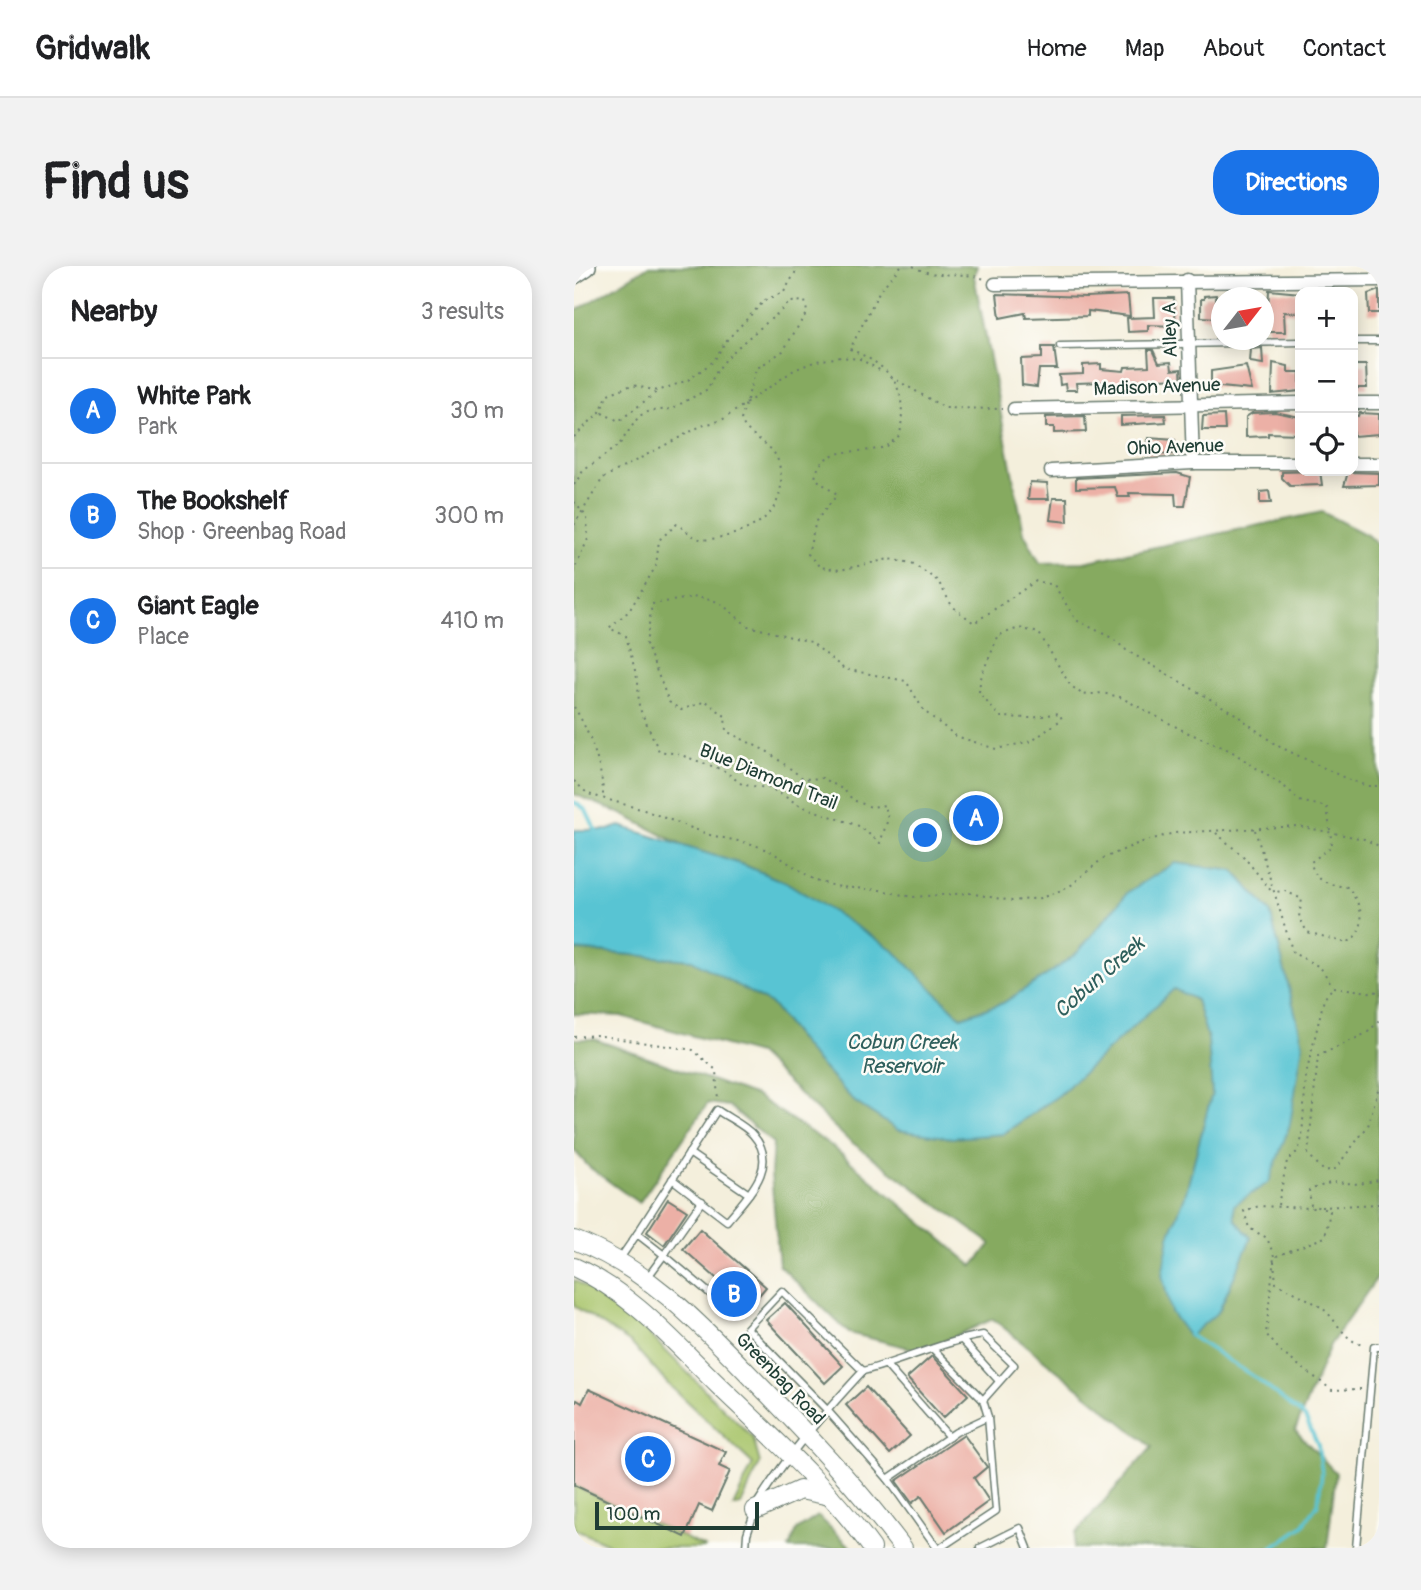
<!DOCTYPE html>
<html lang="en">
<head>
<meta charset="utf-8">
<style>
  :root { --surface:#fff; --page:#f2f2f2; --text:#202124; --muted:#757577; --line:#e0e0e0; --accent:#1a73e8 }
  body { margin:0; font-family:Pangolin,sans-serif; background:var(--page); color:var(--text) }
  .controls { position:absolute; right:21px; top:21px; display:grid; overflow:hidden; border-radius:14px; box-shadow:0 4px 18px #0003 }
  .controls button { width:63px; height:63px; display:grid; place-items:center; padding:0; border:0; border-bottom:2px solid var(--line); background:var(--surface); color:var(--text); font:35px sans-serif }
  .compass { position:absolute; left:637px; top:21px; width:63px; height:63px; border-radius:50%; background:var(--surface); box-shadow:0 4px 18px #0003; rotate:59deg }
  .scale { position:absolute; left:21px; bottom:18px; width:164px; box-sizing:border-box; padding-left:7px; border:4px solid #1f3d34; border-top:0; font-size:19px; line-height:24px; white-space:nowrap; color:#1f3d34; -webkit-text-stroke:5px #fdfcf7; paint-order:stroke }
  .you { position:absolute; left:352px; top:570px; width:24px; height:24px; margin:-18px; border:5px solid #fff; border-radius:50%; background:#1a73e8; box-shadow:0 0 0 10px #1a73e833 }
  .badge { display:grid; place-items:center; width:46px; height:46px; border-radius:50%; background:var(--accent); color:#fff; font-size:23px; font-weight:700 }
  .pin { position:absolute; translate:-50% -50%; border:4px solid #fff; box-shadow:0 2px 7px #0006 }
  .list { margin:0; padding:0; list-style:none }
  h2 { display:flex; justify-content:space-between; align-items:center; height:91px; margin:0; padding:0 28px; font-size:30px }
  h2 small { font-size:23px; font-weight:400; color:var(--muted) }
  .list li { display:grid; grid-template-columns:46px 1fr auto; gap:21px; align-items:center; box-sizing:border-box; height:105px; padding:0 28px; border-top:2px solid var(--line) }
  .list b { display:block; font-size:26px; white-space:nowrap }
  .list p { margin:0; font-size:23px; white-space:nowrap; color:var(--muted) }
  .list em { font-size:23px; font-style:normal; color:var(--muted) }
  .icon { flex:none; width:38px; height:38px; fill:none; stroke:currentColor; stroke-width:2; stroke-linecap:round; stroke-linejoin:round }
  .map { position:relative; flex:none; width:805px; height:1282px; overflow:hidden; border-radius:28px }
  header { display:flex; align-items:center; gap:42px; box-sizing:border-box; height:98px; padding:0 35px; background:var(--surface); border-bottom:2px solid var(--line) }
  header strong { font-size:33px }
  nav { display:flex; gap:38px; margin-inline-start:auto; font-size:24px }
  .intro { display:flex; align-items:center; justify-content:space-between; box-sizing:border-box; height:168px; padding:0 42px }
  h1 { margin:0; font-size:49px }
  .button { padding:18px 32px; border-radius:28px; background:var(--accent); color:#fff; font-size:24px; font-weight:700 }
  main { display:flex; gap:42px; padding:0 42px }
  aside { flex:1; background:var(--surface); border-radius:28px; box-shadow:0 4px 18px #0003 }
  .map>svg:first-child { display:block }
</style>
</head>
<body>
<header>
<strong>Gridwalk</strong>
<nav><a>Home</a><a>Map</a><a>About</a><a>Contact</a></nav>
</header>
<div class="intro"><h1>Find us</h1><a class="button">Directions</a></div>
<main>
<aside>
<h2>Nearby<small>3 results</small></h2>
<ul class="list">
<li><span class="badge">A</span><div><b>White Park</b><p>Park</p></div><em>30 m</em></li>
<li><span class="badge">B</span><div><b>The Bookshelf</b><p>Shop · Greenbag Road</p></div><em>300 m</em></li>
<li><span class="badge">C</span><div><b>Giant Eagle</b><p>Place</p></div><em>410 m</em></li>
</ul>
</aside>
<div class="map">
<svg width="805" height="1282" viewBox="0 0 805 1282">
  <rect width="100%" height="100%" fill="#fdfcf7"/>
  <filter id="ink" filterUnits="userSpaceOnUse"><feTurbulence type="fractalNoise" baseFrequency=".0143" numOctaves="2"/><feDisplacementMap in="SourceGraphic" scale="14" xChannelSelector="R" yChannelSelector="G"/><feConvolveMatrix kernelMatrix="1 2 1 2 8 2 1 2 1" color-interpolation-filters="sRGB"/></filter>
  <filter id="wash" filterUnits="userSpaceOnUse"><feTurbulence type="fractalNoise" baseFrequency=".00686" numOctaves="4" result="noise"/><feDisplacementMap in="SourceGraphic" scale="28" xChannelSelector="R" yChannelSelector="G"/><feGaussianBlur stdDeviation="1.57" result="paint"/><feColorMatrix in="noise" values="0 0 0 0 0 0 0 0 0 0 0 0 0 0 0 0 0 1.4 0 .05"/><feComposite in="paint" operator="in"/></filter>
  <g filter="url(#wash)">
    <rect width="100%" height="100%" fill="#f4efdc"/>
    <!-- green -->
    <g fill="#a9c56c" stroke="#648150" stroke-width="2">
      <path d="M 0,1014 L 50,1043 L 179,1172 L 186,1197 L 167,1239 L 159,1241 L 179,1198 L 93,1117 L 57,1077 L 0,1040 Z"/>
      <path d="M 0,1219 L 132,1282 L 42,1282 L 0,1263 Z"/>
    </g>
    <!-- forest -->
    <g fill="#86aa60" stroke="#52744a" stroke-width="2">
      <path d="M 75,0 L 403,0 L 400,10 L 450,267 L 466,297 L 510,296 L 748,246 L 793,269 L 805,280 L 805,1009 L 756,1079 L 721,1164 L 762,1207 L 753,1282 L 499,1282 L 501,1268 L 578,1181 L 419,1053 L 348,1085 L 275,1067 L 205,999 L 197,908 L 199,877 L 155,840 L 134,837 L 65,937 L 15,901 L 0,884 L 0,773 L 20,773 L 182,830 L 259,881 L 399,1000 L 417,978 L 272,872 L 184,788 L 47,750 L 0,748 L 0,684 L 118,694 L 198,739 L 236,788 L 281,836 L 324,864 L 378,872 L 429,868 L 485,829 L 600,722 L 622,734 L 634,773 L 638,827 L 611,930 L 595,971 L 645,1045 L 677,972 L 661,953 L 660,939 L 729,778 L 696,646 L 660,605 L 601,597 L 554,626 L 504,686 L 476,707 L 429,737 L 387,751 L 215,618 L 170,599 L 121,586 L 50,549 L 0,528 L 0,46 Z"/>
      <path d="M 244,1250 L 278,1282 L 215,1282 L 223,1264 Z"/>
    </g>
    <!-- water -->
    <path fill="#59c4d3" stroke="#3c8084" stroke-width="2" d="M 46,560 L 170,599 L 215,618 L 318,683 L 387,751 L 429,737 L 476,707 L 504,686 L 554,626 L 601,597 L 660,605 L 696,646 L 729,778 L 716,858 L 695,916 L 660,939 L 661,953 L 677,972 L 645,1045 L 615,1071 L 597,1046 L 588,1009 L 595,971 L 611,930 L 638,827 L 634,773 L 622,734 L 600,723 L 485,829 L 429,868 L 378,872 L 324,864 L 281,836 L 236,788 L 198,739 L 118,694 L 0,684 L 0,564 L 34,564 Z"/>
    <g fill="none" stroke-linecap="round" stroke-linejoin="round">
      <!-- stream -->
      <g stroke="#59c4d3" stroke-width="3.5">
        <path d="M 0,536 L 12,544 L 23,567"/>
        <path d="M 615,1069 L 679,1110 L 731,1151 L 744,1179 L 748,1207 L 744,1238 L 728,1261 L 698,1282"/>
      </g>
    </g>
    <g id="blocks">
      <!-- building -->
      <g fill="#ecb0a6">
        <path d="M 695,24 L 726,27 L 726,47 L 710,46 L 711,66 L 693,66 Z"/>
        <path d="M 805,24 L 805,47 L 795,47 L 794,28 Z"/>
        <path d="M 423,28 L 512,31 L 554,29 L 556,50 L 514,45 L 514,50 L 452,52 L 451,47 L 426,52 Z"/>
        <path d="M 642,29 L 643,52 L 627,51 L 627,33 L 630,33 L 630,30 Z"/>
        <path d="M 580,32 L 600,32 L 602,60 L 574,59 L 574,65 L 554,66 L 553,52 L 581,51 Z"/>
        <path d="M 468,81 L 480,81 L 483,103 L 465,103 L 463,121 L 448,119 L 447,93 L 468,92 Z"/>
        <path d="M 688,82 L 689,98 L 676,96 L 677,83 Z"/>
        <path d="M 574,84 L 579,84 L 585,97 L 597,96 L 598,104 L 607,103 L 608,120 L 604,120 L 603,112 L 567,114 L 547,117 L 547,120 L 529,119 L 529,116 L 502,117 L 503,124 L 492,124 L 491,118 L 486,119 L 485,109 L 509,108 L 509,99 L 527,98 L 527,103 L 550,105 L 551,101 L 575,100 Z"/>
        <path d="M 699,97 L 714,100 L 714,106 L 726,106 L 726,125 L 698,128 Z"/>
        <path d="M 780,99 L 792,99 L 793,122 L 781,122 Z"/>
        <path d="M 672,100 L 678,124 L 637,120 L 637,105 Z"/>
        <path d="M 701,146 L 726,151 L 726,168 L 694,167 L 694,170 L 672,171 L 672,151 L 678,147 Z"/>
        <path d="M 785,147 L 805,148 L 805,168 L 779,170 L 779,149 L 784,150 Z"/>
        <path d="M 591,149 L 592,156 L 547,159 L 547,150 Z"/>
        <path d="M 650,149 L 651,164 L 628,164 L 629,150 Z"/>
        <path d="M 511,150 L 512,166 L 480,167 L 480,161 L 472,161 L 472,151 Z"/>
        <path d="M 574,172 L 601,174 L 601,188 L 574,189 Z"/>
        <path d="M 746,205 L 748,219 L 716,220 L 708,212 L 708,206 Z"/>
        <path d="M 774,206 L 805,207 L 805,219 L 770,220 Z"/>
        <path d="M 603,207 L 616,211 L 611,240 L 602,240 L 601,228 L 555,227 L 556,231 L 544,231 L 541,221 L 502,222 L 502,212 Z"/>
        <path d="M 456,216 L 473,217 L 475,233 L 454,233 Z"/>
        <path d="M 695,225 L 697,237 L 686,237 L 686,226 Z"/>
        <path d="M 479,232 L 493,232 L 494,256 L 476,254 Z"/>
        <path d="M 94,933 L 113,945 L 90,979 L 73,966 Z"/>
        <path d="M 126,963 L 192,1021 L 175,1041 L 109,983 Z"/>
        <path d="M 211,1037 L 269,1100 L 251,1117 L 192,1054 Z"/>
        <path d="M 358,1090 L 394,1129 L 369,1152 L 333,1112 Z"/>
        <path d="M 292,1121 L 336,1170 L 316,1188 L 272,1139 Z"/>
        <path d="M 15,1123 L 152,1186 L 145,1200 L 156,1205 L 138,1245 L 125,1239 L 111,1271 L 0,1219 L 0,1140 L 3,1134 L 8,1137 Z"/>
        <path d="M 390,1169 L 413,1201 L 400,1212 L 415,1235 L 372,1266 L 347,1230 L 338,1237 L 322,1215 Z"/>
      </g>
    </g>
  </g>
  <g filter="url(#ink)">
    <use href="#blocks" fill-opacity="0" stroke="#6a7b6f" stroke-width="2"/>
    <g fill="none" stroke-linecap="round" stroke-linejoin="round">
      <!-- service casing -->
      <g stroke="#6a7b6f" stroke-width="9">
        <g id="service">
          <path d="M 779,75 L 805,75"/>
          <path d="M 486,80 L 726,76"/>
          <path d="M 115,887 L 175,928"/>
          <path d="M 128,935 L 90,989 L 158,1046"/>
          <path d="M 63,968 L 143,844 C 154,852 171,859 179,869 C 207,900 172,931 153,955 L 98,913"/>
          <path d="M 45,994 L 63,968 L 90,989 L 73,1012"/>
          <path d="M 387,1073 L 425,1115"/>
          <path d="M 359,1083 L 409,1134"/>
          <path d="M 312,1099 L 375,1171"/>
          <path d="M 289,1105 C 329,1095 367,1076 409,1069 L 440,1099 L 409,1134 L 414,1151 L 382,1166 L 314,1213"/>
          <path d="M 184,1236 C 214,1188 251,1146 289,1105 L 208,1025 L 173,1062 L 253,1144 L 314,1213 L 363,1282"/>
          <path d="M 172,1282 L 173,1268 L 180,1247"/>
          <path d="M 366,1282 L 422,1245 L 414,1151"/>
          <path d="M 406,1282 L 446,1262 L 454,1282"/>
          <path d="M 782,1282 L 800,1081 L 805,1081"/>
        </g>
      </g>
      <!-- minor casing -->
      <g stroke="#6a7b6f" stroke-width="15">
        <g id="minor">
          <path d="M 613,14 L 619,197"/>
          <path d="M 421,18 L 805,14"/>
          <path d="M 779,137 L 805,137"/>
          <path d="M 440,143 L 726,137"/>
          <path d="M 779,198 L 805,198"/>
          <path d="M 477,205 L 619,197 L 726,197"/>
        </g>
      </g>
      <!-- secondary casing -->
      <g stroke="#6a7b6f" stroke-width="20">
        <g id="secondary">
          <path d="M 0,974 C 81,1005 135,1068 195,1129 C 242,1178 288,1227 329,1282"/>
          <path d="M 0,1001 C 58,1027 99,1075 144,1119 C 198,1171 254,1221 298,1282"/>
          <path d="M 181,1244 L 226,1224 L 256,1230"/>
        </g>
      </g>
      <!-- primary casing -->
      <g stroke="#6a7b6f" stroke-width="22">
        <path id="primary" d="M 0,8 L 12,0"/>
      </g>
      <!-- path -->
      <g stroke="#6a7b6f" stroke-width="2" stroke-dasharray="2 5" stroke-linecap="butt">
        <path d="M 327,0 L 306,24 L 276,83 C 321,103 333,122 326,169 C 322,172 317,177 313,180 C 288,191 248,175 241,212 L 263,229 L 242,255 L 234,288 L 246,301 L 266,304 L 315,293 L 338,297 L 364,315 L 378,340 L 400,357 L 462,315 L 480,319 L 502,354 L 538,372 L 552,384 L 660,447 L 702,479 L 773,513 L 793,520 L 805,520"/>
        <path d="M 339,0 C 360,14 387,4 410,13"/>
        <path d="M 317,111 L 371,142 L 429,143"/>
        <path d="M 28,147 L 45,155 L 84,125"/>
        <path d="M 0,171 L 26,146 L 34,128 L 58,119 L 84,125 L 114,114 L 140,95 L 151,76 L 191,34 L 210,26 L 225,0"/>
        <path d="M 0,219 L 9,205 L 45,179 L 65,150 L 76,145 L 97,143 L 134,123 C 147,86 188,64 216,36 L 231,35 L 233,46 L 209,85 L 182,103 L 167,154 C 174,172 200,176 205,198 C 215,239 189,261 153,270 C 146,271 132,275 126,273 C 118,271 109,262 103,258 L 85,274 L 82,300 L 55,345 L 35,362 L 52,370 L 64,416 L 65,441 L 85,485 L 104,488 L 149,504 L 169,519 L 196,522 L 227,540 L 285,560 L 306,577 L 314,553 L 311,539 L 297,541 L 279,534 L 270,524 L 249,512 L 230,513 L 194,486 L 152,465 L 151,450 L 132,435 L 107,444 L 95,436 L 72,378 L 78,338 L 123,331 L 145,336 L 174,360 L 237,376 L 270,403 L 332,415 L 350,445 L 382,470 L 422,483 L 458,475 L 488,453 L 485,447 L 458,452 L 426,451 L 405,427 C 406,402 417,394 423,370 L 445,362 L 465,367 L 496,419 L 509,429 L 528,427 L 546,431 L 610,465 L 657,485 L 715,524 L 725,535 L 753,541 L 758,580 L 737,596 C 740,616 756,619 774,621 C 788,641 796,662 773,677 L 733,666 L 725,651 L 728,633 L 711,625 L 699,626"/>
        <path d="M 0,236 L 13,251 L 14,273 L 0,304"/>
        <path d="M 0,259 L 29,212 L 127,160 L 148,154 L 220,104 L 242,95 L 267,91 L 286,93 L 309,106"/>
        <path d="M 0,441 C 14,462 30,505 29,531"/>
        <path d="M 0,515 L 14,528 L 70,544 L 136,569 L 178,578 L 198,586 L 242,615 L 266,621 L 306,624 L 338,631 L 395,627 L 438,635 L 467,632 L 495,621 L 528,593 L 565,577 L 600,567 L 724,560 L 790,573 L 805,580"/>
        <path d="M 681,564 L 719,687 L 746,701 L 759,720"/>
        <path d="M 642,567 L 670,591 L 698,626"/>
        <path d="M 760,721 L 801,727 L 805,722"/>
        <path d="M 805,755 L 793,767 L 744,790 L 734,888 L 750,905 L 761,903 L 794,860 L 805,820"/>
        <path d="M 0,771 L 21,769 L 119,784 L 142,804 L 144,834"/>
        <path d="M 704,939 L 713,895 L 724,885 L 728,872 L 732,809 L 750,733 L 759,721"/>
        <path d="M 747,941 L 805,938"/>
        <path d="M 700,990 L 693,972 L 675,962 L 670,945 L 685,940 L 741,942"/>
        <path d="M 700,995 L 702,1017 C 717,1025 734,1032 748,1042 C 762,1052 771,1077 790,1079"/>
        <path d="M 787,1123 L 758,1124 L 708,1087 L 692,1068 L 700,991 L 751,971 L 756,945 L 737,939 L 735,924 L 759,916 L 785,918 L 805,914"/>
      </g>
      <!-- service -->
      <use href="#service" stroke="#fff" stroke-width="6"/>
      <!-- minor -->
      <use href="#minor" stroke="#fff" stroke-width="12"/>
      <!-- secondary -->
      <use href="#secondary" stroke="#fff" stroke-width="18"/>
      <!-- primary -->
      <use href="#primary" stroke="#fff" stroke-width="19"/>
    </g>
  </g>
  <g text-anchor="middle" stroke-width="5" stroke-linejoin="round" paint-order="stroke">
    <!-- street labels -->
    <g font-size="19" fill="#1f3d34" stroke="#fdfcf7">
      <text transform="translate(595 64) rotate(-92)" y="7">Alley A</text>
      <text transform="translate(583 120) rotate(-2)" y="7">Madison Avenue</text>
      <text transform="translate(601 180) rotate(-2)" y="7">Ohio Avenue</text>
      <text transform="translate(195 510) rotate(22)" y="7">Blue Diamond Trail</text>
      <text transform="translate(207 1112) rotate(46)" y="7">Greenbag Road</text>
    </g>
    <!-- water labels -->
    <g font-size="21" font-style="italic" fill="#2e5f5c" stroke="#fdfcf7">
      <text transform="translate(525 711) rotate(-41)" y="7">Cobun Creek</text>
      <text x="328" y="783">Cobun Creek<tspan x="328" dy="24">Reservoir</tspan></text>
    </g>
  </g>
</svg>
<div class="controls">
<button>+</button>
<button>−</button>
<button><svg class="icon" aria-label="locate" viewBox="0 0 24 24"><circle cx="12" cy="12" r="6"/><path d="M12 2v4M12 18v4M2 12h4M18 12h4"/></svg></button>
</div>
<svg class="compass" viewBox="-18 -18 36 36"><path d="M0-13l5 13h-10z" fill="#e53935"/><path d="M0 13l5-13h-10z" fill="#757577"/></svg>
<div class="scale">100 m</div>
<div class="you"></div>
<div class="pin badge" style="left:402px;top:552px">A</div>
<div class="pin badge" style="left:160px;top:1028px">B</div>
<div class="pin badge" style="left:74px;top:1193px">C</div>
</div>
</main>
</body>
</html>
